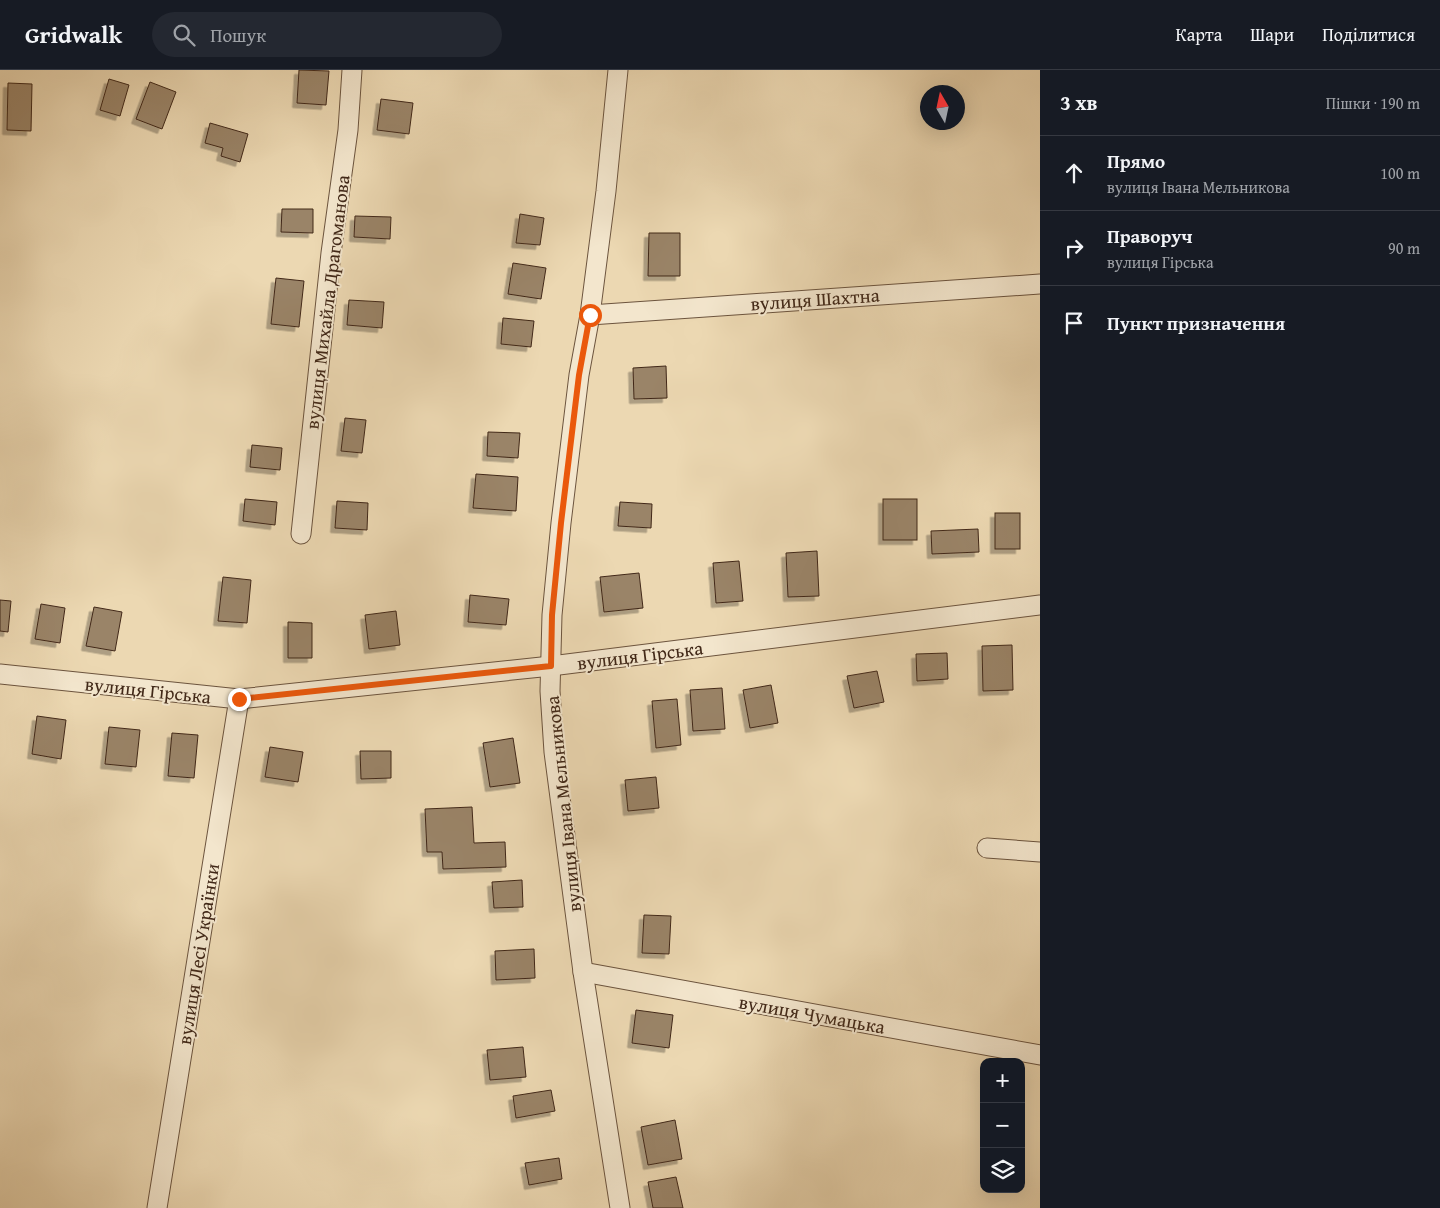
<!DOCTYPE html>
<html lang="uk">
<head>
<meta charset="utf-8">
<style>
  :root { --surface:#171b24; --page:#242831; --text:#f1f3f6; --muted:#9ea1a6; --line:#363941 }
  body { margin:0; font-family:"Gentium Book Plus",serif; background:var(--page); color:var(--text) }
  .controls { position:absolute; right:15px; bottom:15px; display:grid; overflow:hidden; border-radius:10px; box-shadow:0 5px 20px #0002 }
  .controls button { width:45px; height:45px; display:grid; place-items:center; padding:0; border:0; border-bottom:1px solid var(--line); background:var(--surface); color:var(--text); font:25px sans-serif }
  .compass { position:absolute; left:920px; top:15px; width:45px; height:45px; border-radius:50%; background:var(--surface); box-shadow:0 5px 20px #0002; rotate:351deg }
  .stop { position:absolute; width:15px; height:15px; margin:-11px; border:4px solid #ea580c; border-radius:50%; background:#fff }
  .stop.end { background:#ea580c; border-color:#fff; box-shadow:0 1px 5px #0008 }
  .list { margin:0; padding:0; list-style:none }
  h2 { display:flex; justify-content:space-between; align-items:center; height:65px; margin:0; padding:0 20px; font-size:21px }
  h2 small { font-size:16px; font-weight:400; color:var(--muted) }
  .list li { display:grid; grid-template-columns:32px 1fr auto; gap:15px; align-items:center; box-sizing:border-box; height:75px; padding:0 20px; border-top:1px solid var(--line) }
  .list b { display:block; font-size:19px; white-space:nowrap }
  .list p { margin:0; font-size:16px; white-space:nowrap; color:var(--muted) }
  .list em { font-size:16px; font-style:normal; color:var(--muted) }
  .icon { flex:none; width:28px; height:28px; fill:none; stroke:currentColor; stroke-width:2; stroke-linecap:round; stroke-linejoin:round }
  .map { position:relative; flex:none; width:1040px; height:1138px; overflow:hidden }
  header { display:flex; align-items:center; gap:30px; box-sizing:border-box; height:70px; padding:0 25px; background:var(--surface); border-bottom:1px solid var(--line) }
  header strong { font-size:24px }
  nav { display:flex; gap:28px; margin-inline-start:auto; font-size:18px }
  .search { width:350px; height:45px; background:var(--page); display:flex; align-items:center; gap:12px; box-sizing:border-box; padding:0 18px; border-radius:28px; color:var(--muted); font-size:19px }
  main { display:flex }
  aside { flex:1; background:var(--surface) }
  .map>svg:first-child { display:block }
</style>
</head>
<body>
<header>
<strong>Gridwalk</strong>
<div class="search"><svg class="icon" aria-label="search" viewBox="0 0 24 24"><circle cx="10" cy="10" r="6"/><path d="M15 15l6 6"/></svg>Пошук</div>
<nav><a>Карта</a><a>Шари</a><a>Поділитися</a></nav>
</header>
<main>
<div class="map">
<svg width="1040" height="1138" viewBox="0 0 1040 1138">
  <defs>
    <filter id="shadow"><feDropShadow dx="-4.5" dy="4.5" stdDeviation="0" flood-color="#0004"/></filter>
  </defs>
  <rect width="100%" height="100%" fill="#ecd8b2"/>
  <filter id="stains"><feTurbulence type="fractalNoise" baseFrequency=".004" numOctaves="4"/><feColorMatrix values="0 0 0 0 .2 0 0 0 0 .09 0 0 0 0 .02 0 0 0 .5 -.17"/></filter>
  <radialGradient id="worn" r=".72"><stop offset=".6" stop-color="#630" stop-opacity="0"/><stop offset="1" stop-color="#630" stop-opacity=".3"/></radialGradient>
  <!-- building -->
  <g fill="#9a8468" stroke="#412818" filter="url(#shadow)">
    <path d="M 299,0 L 329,1 L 326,35 L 297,33 Z"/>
    <path d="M 109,9 L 129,15 L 120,46 L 100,40 Z"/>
    <path d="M 150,12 L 176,22 L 162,59 L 136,49 Z"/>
    <path d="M 8,13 L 32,14 L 31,61 L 7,60 Z"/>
    <path d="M 381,29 L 413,33 L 409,64 L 377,60 Z"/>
    <path d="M 210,53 L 248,64 L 240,92 L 221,86 L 223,78 L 205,73 Z"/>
    <path d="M 282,139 L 313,139 L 313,163 L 281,162 Z"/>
    <path d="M 520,144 L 544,148 L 540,175 L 516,173 Z"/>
    <path d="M 355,146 L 391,147 L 390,169 L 354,167 Z"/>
    <path d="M 649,163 L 680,163 L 680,206 L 648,206 Z"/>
    <path d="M 513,193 L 546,198 L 541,229 L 508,224 Z"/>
    <path d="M 276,208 L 304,211 L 299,257 L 271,254 Z"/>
    <path d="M 349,230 L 384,232 L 382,258 L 347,255 Z"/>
    <path d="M 503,248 L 534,251 L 531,277 L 501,274 Z"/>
    <path d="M 666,296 L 667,328 L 634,329 L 633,298 Z"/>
    <path d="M 345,348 L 366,350 L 362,383 L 341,381 Z"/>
    <path d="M 488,362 L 520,363 L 518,388 L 487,386 Z"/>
    <path d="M 252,375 L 282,378 L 280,400 L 250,397 Z"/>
    <path d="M 476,404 L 518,407 L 516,441 L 473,438 Z"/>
    <path d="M 245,429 L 277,432 L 275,455 L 243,451 Z"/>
    <rect x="883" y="429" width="34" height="41"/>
    <path d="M 337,431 L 368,433 L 367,460 L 335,458 Z"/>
    <path d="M 620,432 L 652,434 L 651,458 L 618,456 Z"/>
    <rect x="995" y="443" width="25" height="36"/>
    <path d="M 978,459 L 979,482 L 932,484 L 931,461 Z"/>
    <path d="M 817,481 L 819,526 L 788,527 L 786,483 Z"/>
    <path d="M 739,491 L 743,531 L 716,533 L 713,493 Z"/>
    <path d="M 639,503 L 643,538 L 604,542 L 600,507 Z"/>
    <path d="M 223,507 L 251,510 L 247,553 L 218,551 Z"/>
    <path d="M 470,525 L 509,529 L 506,555 L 468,552 Z"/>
    <path d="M 0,530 L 11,531 L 8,562 L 0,561 Z"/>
    <path d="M 41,534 L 65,538 L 60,573 L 35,569 Z"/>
    <path d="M 94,537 L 122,542 L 115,581 L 86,576 Z"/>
    <path d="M 396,541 L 400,575 L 369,579 L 365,545 Z"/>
    <path d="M 288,552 L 312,553 L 312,588 L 288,588 Z"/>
    <path d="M 1012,575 L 1013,620 L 983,621 L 982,576 Z"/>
    <path d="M 947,583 L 948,609 L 917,611 L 916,584 Z"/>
    <path d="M 877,601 L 884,632 L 854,638 L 847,606 Z"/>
    <path d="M 771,615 L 778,653 L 750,658 L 743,620 Z"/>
    <path d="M 722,618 L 725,659 L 693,661 L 690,620 Z"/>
    <path d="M 677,629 L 681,675 L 656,678 L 652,631 Z"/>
    <path d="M 37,646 L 66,650 L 61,689 L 32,684 Z"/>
    <path d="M 109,657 L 140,660 L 136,697 L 105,694 Z"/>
    <path d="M 172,663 L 198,665 L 194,708 L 168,706 Z"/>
    <path d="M 513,668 L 520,713 L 490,717 L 483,673 Z"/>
    <path d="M 270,677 L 303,682 L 298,712 L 265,707 Z"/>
    <path d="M 360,681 L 391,681 L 391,708 L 361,709 Z"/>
    <path d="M 656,707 L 659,738 L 628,741 L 625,710 Z"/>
    <path d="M 472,737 L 474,773 L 505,772 L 506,797 L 443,799 L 442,782 L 427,782 L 425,739 Z"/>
    <path d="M 522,810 L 523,837 L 494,838 L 492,812 Z"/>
    <path d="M 644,845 L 671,846 L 669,884 L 642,883 Z"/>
    <path d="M 534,879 L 535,908 L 496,910 L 495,881 Z"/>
    <path d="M 636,940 L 673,945 L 669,978 L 632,973 Z"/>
    <path d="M 523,977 L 526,1007 L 490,1010 L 487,980 Z"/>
    <path d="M 551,1020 L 555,1041 L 516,1048 L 513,1026 Z"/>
    <path d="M 675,1050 L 682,1089 L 648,1095 L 641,1057 Z"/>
    <path d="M 559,1088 L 562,1109 L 529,1115 L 525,1093 Z"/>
    <path d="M 676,1107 L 683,1138 L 653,1138 L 648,1112 Z"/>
  </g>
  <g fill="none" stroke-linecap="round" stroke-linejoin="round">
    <!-- street casing -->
    <g stroke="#6c543e" stroke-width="21">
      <g id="street">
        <path d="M 618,0 L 606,121 L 590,245 L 579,305 L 561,453 L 552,545 L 550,621 L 554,682 L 583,902 L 620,1138"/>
        <path d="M 590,245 L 1040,214"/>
        <path d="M 301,464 L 331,183 L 348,60 L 352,0"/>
        <path d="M 0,604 L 239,629 L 551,596 L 1040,535"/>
        <path d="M 987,778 L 1040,782"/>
        <path d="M 583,902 L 1040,985"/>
        <path d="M 157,1138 L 239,629"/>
      </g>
    </g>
    <!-- street -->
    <use href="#street" stroke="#f3e6cd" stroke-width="19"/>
  </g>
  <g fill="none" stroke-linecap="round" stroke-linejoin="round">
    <!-- route -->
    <path stroke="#ea580c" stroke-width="6" d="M 239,629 L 551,596 L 552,545 L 561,453 L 579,305 L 590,245"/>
  </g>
  <g text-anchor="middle" stroke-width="4" stroke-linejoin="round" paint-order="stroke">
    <!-- street labels -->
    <g font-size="19" fill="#412818" stroke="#f3e6cd">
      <text transform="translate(815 229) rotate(-4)" y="7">вулиця Шахтна</text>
      <text transform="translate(327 232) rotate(-83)" y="7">вулиця Михайла Драгоманова</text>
      <text transform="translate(640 585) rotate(-7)" y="7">вулиця Гірська</text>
      <text transform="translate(148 620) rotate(6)" y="7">вулиця Гірська</text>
      <text transform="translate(563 734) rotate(-96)" y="7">вулиця Івана Мельникова</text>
      <text transform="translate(198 884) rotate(-81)" y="7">вулиця Лесі Українки</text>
      <text transform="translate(812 944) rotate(10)" y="7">вулиця Чумацька</text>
    </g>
  </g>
  <rect width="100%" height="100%" filter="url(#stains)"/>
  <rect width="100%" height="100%" fill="url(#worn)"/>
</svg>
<div class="controls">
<button>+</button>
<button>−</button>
<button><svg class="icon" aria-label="layers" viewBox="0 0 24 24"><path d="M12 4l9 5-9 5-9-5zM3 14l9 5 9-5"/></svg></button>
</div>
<svg class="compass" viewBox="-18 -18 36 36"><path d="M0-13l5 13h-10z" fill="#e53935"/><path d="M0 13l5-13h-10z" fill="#9ea1a6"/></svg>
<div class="stop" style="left:590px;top:245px"></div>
<div class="stop end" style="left:239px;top:629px"></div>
</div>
<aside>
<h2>3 хв<small>Пішки · 190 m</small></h2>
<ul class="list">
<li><svg class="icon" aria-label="ahead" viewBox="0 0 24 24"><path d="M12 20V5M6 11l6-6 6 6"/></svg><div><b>Прямо</b><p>вулиця Івана Мельникова</p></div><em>100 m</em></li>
<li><svg class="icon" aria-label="right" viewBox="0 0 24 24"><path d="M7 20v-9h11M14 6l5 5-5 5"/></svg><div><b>Праворуч</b><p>вулиця Гірська</p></div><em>90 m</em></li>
<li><svg class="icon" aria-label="arrive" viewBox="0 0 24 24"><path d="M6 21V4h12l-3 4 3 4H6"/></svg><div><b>Пункт призначення</b></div></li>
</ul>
</aside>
</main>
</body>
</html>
